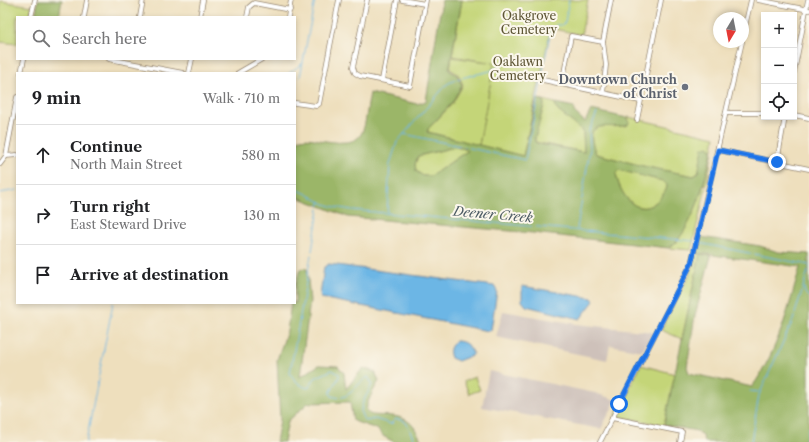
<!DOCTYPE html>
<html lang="en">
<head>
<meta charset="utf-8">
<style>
  :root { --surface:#fff; --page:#f2f2f2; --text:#202124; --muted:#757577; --line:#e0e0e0 }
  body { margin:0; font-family:"Libre Caslon Text",serif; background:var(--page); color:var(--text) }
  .controls { position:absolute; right:12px; top:12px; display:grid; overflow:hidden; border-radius:0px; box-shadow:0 2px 6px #0003 }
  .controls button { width:36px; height:36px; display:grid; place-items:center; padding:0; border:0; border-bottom:1px solid var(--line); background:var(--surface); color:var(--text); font:20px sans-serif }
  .compass { position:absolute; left:713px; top:12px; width:36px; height:36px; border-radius:50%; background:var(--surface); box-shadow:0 2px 6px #0003; rotate:190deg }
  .stop { position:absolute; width:12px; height:12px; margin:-9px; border:3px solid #1a73e8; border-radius:50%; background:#fff }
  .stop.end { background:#1a73e8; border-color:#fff; box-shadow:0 1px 4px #0008 }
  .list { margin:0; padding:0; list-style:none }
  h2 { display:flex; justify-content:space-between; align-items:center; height:52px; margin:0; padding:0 16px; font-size:17px }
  h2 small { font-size:13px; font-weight:400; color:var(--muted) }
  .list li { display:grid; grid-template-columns:26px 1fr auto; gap:12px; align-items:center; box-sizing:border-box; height:60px; padding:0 16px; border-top:1px solid var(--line) }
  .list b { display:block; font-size:15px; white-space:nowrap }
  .list p { margin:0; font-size:13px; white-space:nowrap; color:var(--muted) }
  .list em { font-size:13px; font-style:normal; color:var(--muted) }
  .icon { flex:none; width:22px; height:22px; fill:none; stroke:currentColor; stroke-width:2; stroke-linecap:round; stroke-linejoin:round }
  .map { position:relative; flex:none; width:809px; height:442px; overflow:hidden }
  .search { position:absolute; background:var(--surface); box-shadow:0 2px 6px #0003; left:16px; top:16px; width:280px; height:44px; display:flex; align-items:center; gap:10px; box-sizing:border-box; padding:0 14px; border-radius:0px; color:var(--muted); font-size:15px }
  .panel { position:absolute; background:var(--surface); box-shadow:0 2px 6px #0003; left:16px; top:72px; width:280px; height:232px; border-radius:0px }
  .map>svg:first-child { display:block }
</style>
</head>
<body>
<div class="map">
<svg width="809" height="442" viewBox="0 0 809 442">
  <rect width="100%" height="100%" fill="#fbf7ec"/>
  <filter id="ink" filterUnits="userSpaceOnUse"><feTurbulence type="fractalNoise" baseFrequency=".025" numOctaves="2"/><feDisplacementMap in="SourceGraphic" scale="8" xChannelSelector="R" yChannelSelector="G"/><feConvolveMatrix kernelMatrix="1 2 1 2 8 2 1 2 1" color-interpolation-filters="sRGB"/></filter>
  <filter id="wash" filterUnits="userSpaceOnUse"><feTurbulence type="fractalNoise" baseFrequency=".012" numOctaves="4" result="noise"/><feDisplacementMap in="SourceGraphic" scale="16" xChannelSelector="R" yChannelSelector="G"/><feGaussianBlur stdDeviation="0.9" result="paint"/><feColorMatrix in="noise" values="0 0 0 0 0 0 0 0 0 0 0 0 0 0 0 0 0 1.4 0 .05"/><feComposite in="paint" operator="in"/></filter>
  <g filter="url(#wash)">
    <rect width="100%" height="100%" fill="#eedfbd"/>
    <!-- industrial -->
    <g fill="#cec1ba">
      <path d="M 503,311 L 576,324 L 653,332 L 642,351 L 610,345 L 607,360 L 496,337 Z"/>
      <path d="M 489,371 L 595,393 L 616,400 L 601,429 L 482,407 Z"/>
    </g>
    <!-- green -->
    <g fill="#c4d578" stroke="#80804b">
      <path d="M 462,0 L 588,0 L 581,35 L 551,28 L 523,156 L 479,145 L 494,63 L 452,56 Z"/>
      <path d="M 0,1 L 32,6 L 30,17 L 17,17 L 17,44 L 0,42 Z"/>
      <path d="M 452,57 L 494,63 L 479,145 L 428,132 L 428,129 L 452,104 L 463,85 L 458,74 L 450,69 Z"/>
      <path d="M 543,100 L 555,103 L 557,110 L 583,131 L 584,152 L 535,142 L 535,138 L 544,105 Z"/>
      <path d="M 628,117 L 715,137 L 707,185 L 704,185 L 712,152 L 710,147 L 698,173 L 694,176 L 647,167 L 596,154 C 594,150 591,144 590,139 C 588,123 615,125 625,126 L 629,120 Z"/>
      <path d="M 455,147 L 465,149 L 467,151 L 431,176 L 423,176 L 416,171 L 415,164 L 418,156 Z"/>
      <path d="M 619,170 L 663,181 L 667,185 C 667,191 663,194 660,198 C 639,222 619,195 616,173 Z"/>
      <path d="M 703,187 L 706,188 L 691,250 L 669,248 C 684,238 698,205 703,187 Z"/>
      <path d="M 697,254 L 700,254 L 682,339 L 661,330 L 689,276 Z"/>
      <path d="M 641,365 L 675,374 L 664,425 L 615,416 Z"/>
      <path d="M 475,377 L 480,390 L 469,394 L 464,381 Z"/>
    </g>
    <!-- forest -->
    <g fill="#9bb668" stroke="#6b7043" fill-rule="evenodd">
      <path d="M 38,0 L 62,0 L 59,17 L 35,17 Z"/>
      <path d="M 442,0 L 462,0 L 449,70 L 457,75 L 462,85 L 452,103 L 428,129 L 427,132 L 523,156 L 537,99 L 543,100 L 544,105 L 535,138 L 535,142 L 539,144 L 584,152 L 583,131 L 557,110 L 555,103 L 574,107 L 574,112 L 585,122 L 591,110 L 627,118 L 629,122 L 628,125 C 608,131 581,115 596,154 L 647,167 L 694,176 L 698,173 L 703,148 L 708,146 L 712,149 L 712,152 C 705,179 693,232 669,248 L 533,233 L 348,217 L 295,196 L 295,141 C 303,137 311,138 319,140 C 369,148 362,135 370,93 L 417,104 L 426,101 ZM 455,147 L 465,149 L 467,151 L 431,176 L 423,176 L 416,171 L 415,164 L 418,156 ZM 619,170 L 663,181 L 667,185 C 667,191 663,194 660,198 C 639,222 619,195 616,173 Z"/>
      <path d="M 701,237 L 760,246 L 778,252 L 809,254 L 809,442 L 704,442 L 703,436 L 697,431 L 664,425 L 700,254 L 711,256 L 695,315 L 687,367 L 689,373 L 752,387 C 777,352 789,308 800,267 L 698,253 Z"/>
      <path d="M 304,268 L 307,269 L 310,301 L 300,377 L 319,365 L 338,366 L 344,373 L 346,389 L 363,368 L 375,372 L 379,381 C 348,432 383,407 406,420 C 414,424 418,434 422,442 L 394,442 L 383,436 L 377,429 L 353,421 L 350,402 L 308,403 L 288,421 L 284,442 L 276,442 L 280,420 L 277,360 L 287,331 L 291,303 L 295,303 L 295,286 L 300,269 Z"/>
    </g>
    <!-- water -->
    <g fill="#6cb6e5" stroke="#547082">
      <path d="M 329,264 L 494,286 L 497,291 L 491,330 L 488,331 L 321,298 L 320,296 L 324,267 Z"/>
      <path d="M 522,286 L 592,298 L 594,301 L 580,319 L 526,306 L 522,301 Z"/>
      <path d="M 456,341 C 465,341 470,346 473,354 L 473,355 L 458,361 L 451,358 C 448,350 450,346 456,341 Z"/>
    </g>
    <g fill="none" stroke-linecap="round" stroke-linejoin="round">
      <!-- stream -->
      <g stroke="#6cb6e5" stroke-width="1">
        <path d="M 556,25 L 562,25 L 565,22 L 569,0"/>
        <path d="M 289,73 L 303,63"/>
        <path d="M 300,77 L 315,0"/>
        <path d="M 542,77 L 551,28 L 556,27"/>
        <path d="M 404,134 L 525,160 L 541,82"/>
        <path d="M 590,148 L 589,131 L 597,113"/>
        <path d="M 295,189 C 305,192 312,197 321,202 C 330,207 341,208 352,210 L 694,241"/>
        <path d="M 0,193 L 17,190"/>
        <path d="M 319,206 L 321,201"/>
        <path d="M 387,213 L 390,164 L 397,142 L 447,84 L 457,79 L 490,71 L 514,59"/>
        <path d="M 577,229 L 590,149"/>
        <path d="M 699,243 L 809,265"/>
        <path d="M 312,251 L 319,209"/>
        <path d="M 311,255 L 290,373 C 293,379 301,387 308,388 L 315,378 L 332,370 L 339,374 L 339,377 L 330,393 L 332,396 C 349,403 356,383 368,377 L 372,384 C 367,397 355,408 365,421 L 375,419 L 391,424 L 396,419 L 403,420 L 407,424 L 415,442"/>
        <path d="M 809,268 L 809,267"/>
        <path d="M 804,287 L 805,293 L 809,297"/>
        <path d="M 750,391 L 759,392"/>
        <path d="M 86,442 L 113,303"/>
        <path d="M 751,442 L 759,395 L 793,320 L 808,271"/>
        <path d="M 805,442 L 809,427"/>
      </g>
    </g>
  </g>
  <g filter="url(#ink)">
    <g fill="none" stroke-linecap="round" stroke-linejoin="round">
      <!-- minor casing -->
      <g stroke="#94846e" stroke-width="5.5">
        <g id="minor">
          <path d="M 367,0 L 353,67 L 355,73 L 360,76 L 410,86 L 426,0"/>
          <path d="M 402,0 L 425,4"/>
          <path d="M 758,0 L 809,10"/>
          <path d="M 31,17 L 35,0"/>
          <path d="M 84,17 L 87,0"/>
          <path d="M 140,17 L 143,0"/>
          <path d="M 200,17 L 203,0"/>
          <path d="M 247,17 L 249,7 L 254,3 L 290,10"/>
          <path d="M 288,17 L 291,0"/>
          <path d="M 743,35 L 751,0"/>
          <path d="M 109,59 L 183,73"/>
          <path d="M 794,72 L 808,0"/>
          <path d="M 21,73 L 24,59"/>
          <path d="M 189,73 L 192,59"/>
          <path d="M 238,73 L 262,59"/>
          <path d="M 382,80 L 397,0"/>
          <path d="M 543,80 L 640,101"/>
          <path d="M 562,84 L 571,36 L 603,42"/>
          <path d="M 603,93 L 606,65 L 603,42 L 611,0"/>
          <path d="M 295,103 L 316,106 L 319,104 L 339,0"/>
          <path d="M 726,113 L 764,113"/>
          <path d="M 794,115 L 809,118"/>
          <path d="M 637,120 L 661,0"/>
          <path d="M 718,150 L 809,169"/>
          <path d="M 6,156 L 17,155"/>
          <path d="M 777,162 L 785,117"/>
          <path d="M 0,164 L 6,156 L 17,97"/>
          <path d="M 612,418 L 682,432 L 680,442"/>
          <path d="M 600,442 L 691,264 L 742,42"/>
        </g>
      </g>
      <!-- minor -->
      <use href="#minor" stroke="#fff" stroke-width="4"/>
    </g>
  </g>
  <g fill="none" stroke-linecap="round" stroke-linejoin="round" filter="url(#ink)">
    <!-- route -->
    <path stroke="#1a73e8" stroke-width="5" d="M 619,404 L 691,264 L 718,150 L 777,162"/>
  </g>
  <!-- markers -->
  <circle fill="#6b7280" stroke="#fbf7ec" stroke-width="1.5" cx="685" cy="87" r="4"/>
  <g text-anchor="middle" stroke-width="4" stroke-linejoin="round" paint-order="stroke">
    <!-- park labels -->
    <g font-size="12" fill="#5d5534" stroke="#fbf7ec">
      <text x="529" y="20">Oakgrove<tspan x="529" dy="14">Cemetery</tspan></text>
      <text x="518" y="66">Oaklawn<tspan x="518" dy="14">Cemetery</tspan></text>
    </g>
    <!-- worship labels -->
    <g font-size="12" font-weight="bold" fill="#5b616d" stroke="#fbf7ec" text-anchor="end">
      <text x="677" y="84">Downtown Church<tspan x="677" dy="14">of Christ</tspan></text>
    </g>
    <!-- water labels -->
    <g font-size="13" font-style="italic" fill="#4c5b64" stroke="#fbf7ec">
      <text transform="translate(493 214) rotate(5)" y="5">Deener Creek</text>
    </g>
  </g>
</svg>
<div class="controls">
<button>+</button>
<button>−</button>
<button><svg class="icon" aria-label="locate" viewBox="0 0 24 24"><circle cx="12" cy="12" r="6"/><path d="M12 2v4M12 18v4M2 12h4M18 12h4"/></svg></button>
</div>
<svg class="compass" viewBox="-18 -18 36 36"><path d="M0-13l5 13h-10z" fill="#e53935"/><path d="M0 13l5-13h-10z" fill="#757577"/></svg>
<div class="stop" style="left:619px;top:404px"></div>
<div class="stop end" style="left:777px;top:162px"></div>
<div class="search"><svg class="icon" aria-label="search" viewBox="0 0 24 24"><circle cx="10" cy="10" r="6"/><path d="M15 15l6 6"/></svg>Search here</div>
<section class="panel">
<h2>9 min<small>Walk · 710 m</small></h2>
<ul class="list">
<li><svg class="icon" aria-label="ahead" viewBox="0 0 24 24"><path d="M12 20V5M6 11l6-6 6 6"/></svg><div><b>Continue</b><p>North Main Street</p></div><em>580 m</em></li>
<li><svg class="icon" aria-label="right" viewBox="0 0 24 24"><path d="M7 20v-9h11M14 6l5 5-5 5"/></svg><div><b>Turn right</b><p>East Steward Drive</p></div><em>130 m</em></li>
<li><svg class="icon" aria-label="arrive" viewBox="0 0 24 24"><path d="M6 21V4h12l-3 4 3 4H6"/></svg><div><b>Arrive at destination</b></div></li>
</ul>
</section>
</div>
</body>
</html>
